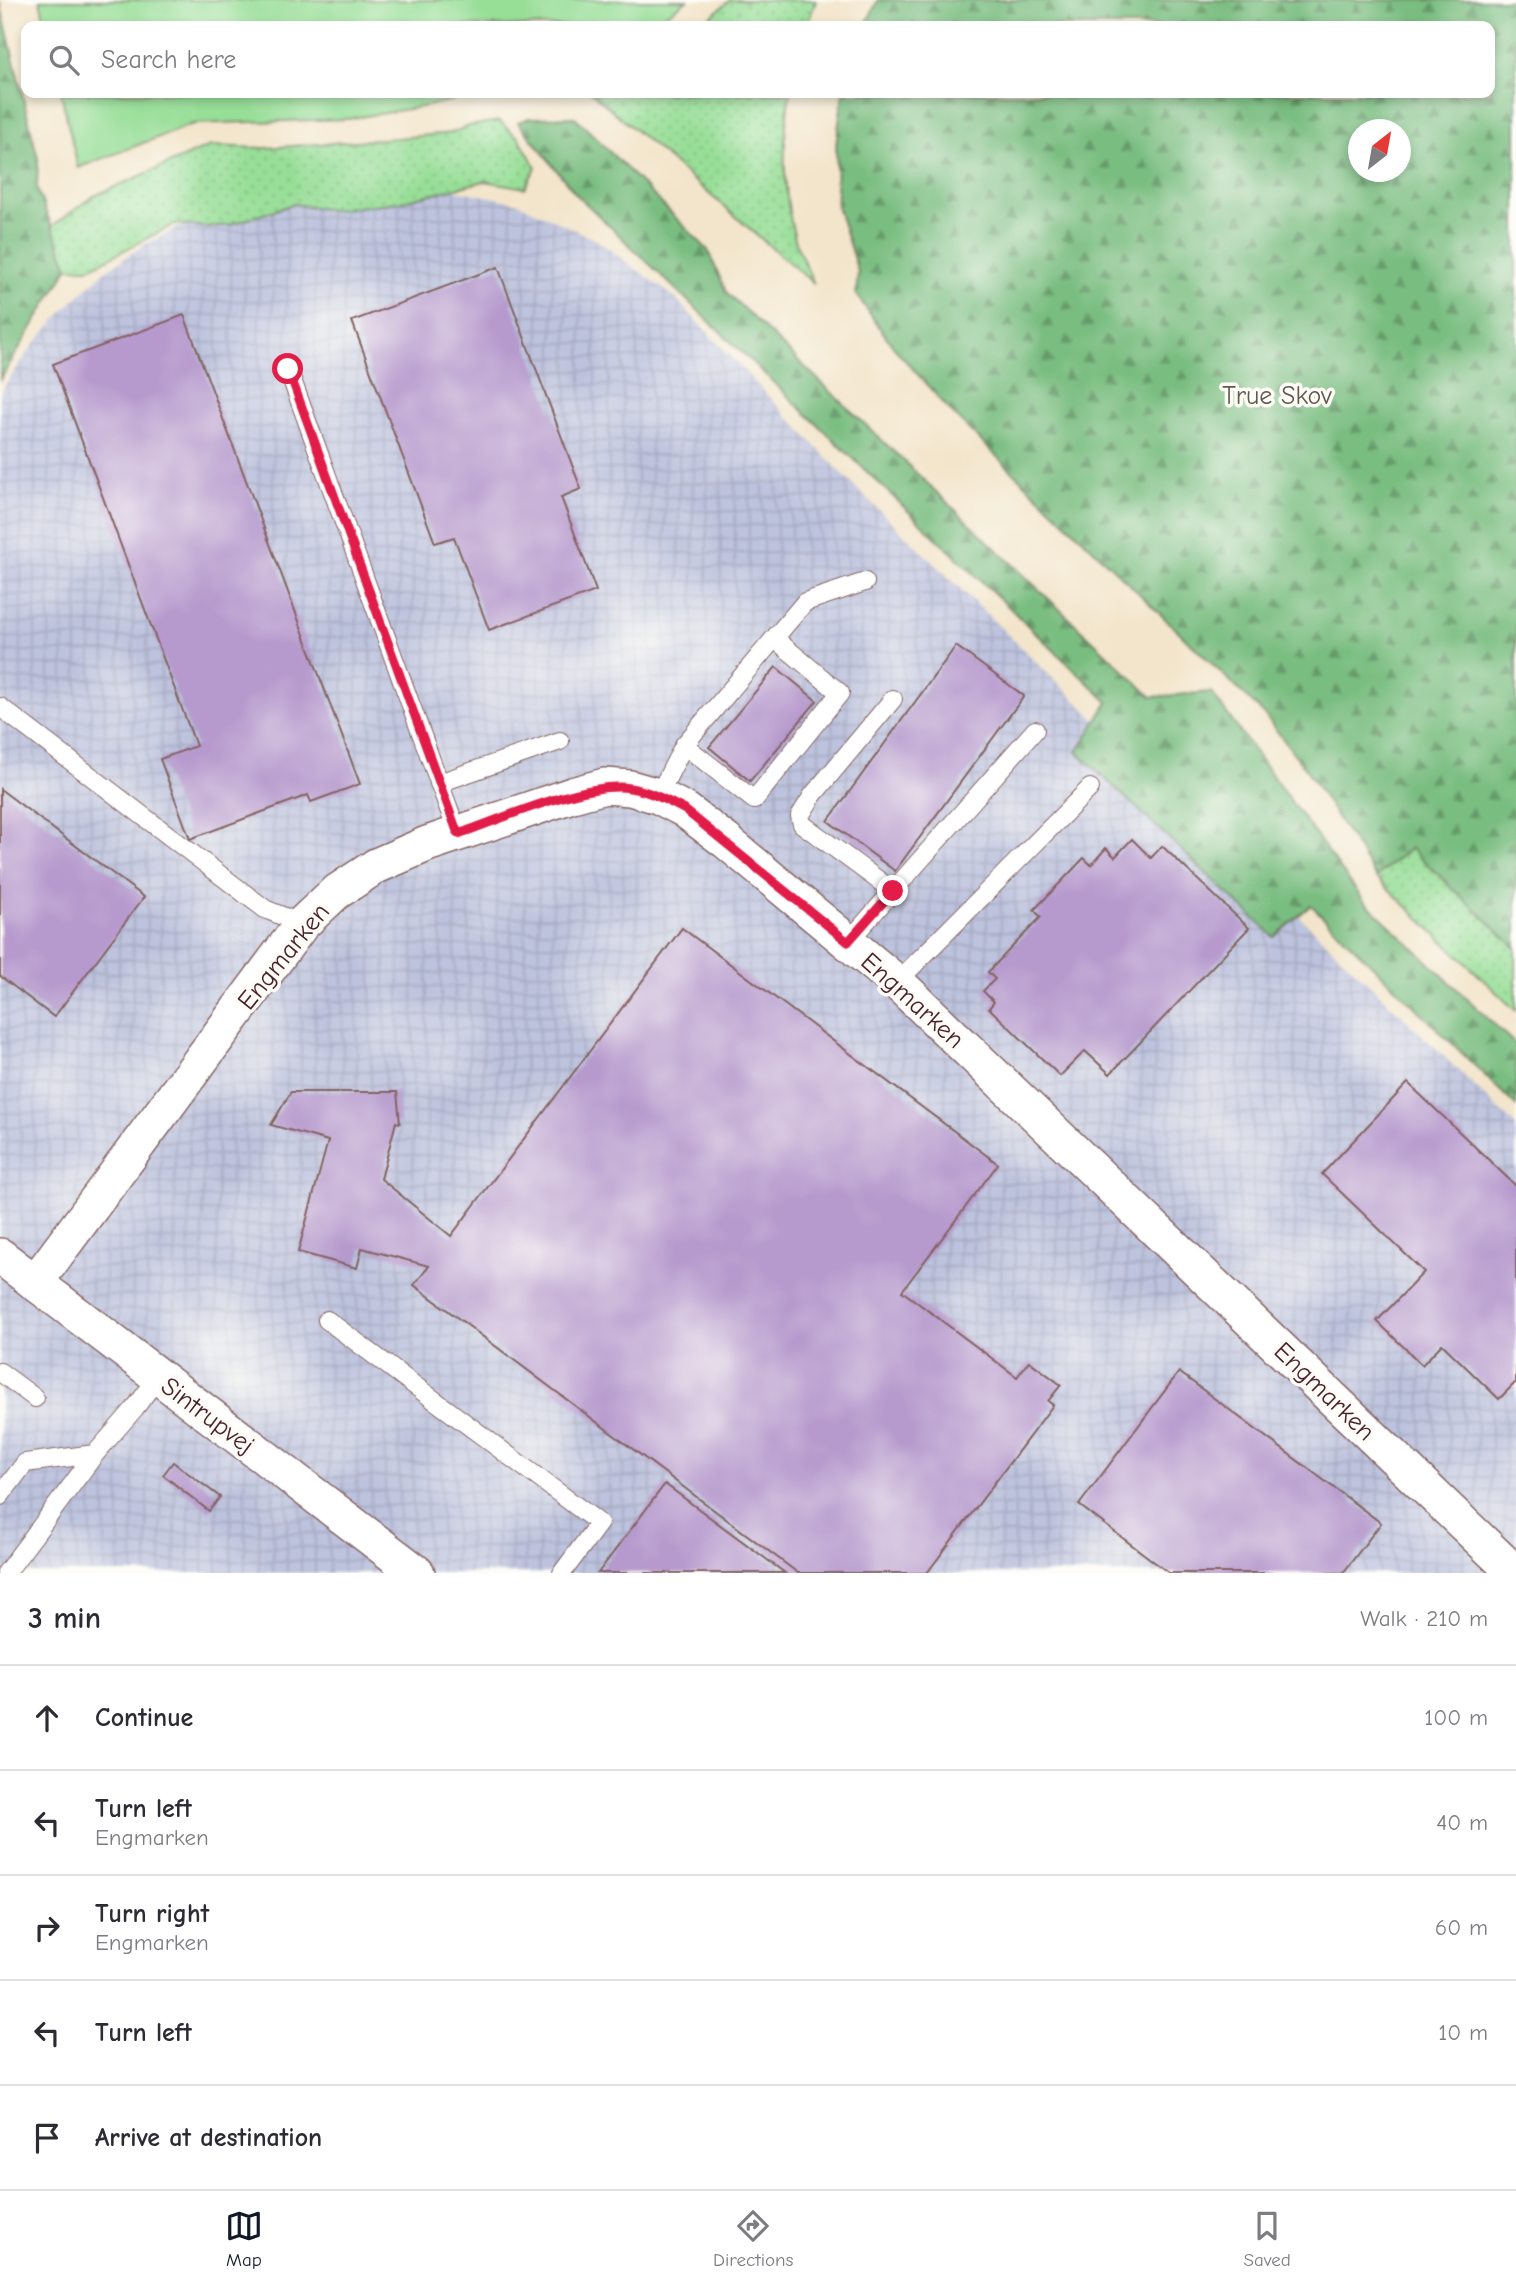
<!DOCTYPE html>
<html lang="en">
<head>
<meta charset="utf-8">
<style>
  :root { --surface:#fff; --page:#f2f2f3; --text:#2b2b33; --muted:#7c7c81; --line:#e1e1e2; --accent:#111827 }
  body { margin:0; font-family:"Comic Neue",sans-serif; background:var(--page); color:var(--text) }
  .compass { position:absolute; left:1348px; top:119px; width:63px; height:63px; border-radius:50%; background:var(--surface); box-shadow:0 4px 10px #0003; rotate:31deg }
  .stop { position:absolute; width:21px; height:21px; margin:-16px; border:5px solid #e11d48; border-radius:50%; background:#fff }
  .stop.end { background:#e11d48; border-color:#fff; box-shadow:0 2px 7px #0008 }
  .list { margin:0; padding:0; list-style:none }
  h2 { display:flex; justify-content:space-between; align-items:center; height:91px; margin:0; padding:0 28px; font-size:30px }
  h2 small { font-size:23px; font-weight:400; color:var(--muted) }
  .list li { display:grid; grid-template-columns:46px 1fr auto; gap:21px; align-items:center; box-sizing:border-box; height:105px; padding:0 28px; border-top:2px solid var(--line) }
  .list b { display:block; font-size:26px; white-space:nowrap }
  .list p { margin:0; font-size:23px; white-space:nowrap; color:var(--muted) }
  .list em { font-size:23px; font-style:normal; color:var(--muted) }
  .icon { flex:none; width:38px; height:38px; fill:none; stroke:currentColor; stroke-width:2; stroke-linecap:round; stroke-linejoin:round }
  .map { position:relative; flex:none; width:1516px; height:1573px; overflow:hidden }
  .search { position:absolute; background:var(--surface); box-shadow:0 4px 10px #0003; left:21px; right:21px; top:21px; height:77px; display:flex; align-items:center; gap:18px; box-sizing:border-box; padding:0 24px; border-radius:14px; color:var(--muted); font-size:26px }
  .sheet { height:616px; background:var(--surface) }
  nav { display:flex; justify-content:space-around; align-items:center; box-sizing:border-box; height:98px; border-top:2px solid var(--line); background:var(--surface); font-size:19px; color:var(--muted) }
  nav a { display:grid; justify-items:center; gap:4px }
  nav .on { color:var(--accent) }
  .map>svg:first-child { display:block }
</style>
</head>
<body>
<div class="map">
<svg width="1516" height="1573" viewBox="0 0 1516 1573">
  <defs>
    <pattern id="industrial-grid" width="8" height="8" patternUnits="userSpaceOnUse" patternTransform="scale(1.75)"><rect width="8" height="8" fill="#bdc3de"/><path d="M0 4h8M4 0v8" fill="none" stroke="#a4a7bf"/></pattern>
    <pattern id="grass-dots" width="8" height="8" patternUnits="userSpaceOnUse" patternTransform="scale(1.75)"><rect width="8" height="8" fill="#97de97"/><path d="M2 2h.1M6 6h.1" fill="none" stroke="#84be82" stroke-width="1.8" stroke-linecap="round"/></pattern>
    <pattern id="forest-firs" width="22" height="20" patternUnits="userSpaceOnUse" patternTransform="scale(1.75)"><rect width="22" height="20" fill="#79bd80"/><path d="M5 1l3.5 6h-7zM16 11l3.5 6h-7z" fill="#659969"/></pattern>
  </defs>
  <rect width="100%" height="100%" fill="#fdfcf7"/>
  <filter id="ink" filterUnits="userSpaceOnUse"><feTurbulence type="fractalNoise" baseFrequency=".0143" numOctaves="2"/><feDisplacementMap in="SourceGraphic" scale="14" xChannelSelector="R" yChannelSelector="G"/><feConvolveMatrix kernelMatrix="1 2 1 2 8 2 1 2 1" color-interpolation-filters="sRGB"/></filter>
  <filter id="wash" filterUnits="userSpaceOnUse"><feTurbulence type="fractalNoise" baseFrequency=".00686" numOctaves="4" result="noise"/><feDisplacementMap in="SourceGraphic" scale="28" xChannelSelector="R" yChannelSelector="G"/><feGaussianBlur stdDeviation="1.57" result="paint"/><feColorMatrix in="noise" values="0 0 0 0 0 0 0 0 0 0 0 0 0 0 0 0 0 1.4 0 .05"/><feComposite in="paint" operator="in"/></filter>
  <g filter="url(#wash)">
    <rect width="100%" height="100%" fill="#f3e5cb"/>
    <!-- industrial -->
    <path fill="url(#industrial-grid)" d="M 410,181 L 516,202 L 598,241 L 673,296 L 848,480 L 1516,1126 L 1516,1573 L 0,1573 L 0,393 L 30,349 L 67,307 L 104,272 L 146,244 L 186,224 Z"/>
    <!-- grass -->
    <g fill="url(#grass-dots)" stroke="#707e61" stroke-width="2">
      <path d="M 730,0 L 816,0 L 807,26 L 693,26 L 709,18 Z"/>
      <path d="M 592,93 L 790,93 C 782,142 782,190 795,239 C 799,254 808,269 814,284 Z"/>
      <path d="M 499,121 L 519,138 L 536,167 L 525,188 L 485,181 L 399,202 L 332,210 L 294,204 L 229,225 L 204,227 L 175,224 L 90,268 L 68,268 L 52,226 L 94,196 L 210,146 L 266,148 L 409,137 L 451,133 L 469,126 Z"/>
      <path d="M 1410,847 L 1516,948 L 1516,1011 L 1376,877 Z"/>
    </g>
    <!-- forest -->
    <g fill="url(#forest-firs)" stroke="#626e56" stroke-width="2" fill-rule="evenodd">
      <path d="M 878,0 L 1516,0 L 1516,948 L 1410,848 L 1376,877 L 1305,768 L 1263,713 L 955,416 L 894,348 L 856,294 L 858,272 L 837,206 L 836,145 L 843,93 L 1490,93 L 1490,26 L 865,26 ZM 1358,130 L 1400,130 L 1400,172 L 1358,172 Z"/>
      <path d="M 0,2 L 38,159 L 37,189 L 68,268 L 0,380 Z"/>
      <path d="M 575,117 L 708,250 L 726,292 L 1152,697 L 1211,692 L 1364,901 L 1516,1045 L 1516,1106 L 1311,905 L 1274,937 L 1077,752 L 1108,702 L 576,194 L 518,122 L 529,118 Z"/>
    </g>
    <!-- green -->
    <g fill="#97de97" stroke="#707e61" stroke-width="2">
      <path d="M 40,0 L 687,0 L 650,26 L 46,26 Z"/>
      <path d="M 61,93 L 484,93 L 427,106 L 347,119 L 193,124 L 78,168 Z"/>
    </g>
    <g id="blocks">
      <!-- building -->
      <g fill="#b69acd">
        <path d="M 498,267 L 581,489 L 561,497 L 596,591 L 489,630 L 454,537 L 435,543 L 352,321 Z"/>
        <path d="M 184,315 L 360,784 L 311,802 L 308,795 L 190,839 L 160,759 L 196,746 L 53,364 Z"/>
        <path d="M 956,646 L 1024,696 L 895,871 L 828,821 Z"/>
        <path d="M 776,667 L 817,701 L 750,781 L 709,747 Z"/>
        <path d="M 0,789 L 144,897 L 54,1017 L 0,976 Z"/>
        <path d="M 1132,839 L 1151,858 L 1162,846 L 1249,928 L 1110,1074 L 1085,1051 L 1060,1076 L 989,1008 L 994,1002 L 983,991 L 995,979 L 988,972 L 1041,917 L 1034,910 L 1084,858 L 1091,865 L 1106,848 L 1115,857 Z"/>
        <path d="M 682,928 L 998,1164 L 902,1291 L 1017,1377 L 1029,1361 L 1061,1385 L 1048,1401 L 1053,1405 L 927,1573 L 798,1573 L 414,1285 L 429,1266 L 362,1248 L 357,1268 L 298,1252 L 328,1141 L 271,1125 L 291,1092 L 397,1092 L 400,1123 L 396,1122 L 381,1179 L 451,1236 Z"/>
        <path d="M 1408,1083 L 1516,1186 L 1516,1382 L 1499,1399 L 1442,1344 L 1422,1365 L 1377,1321 L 1424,1272 L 1322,1174 Z"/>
        <path d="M 1179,1372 L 1381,1523 L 1343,1573 L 1169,1573 L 1079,1505 Z"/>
        <path d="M 173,1462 L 220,1497 L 209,1511 L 163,1475 Z"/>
        <path d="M 665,1484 L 785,1573 L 598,1573 Z"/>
      </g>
    </g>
  </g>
  <g filter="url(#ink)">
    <use href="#blocks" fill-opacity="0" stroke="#856463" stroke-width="2"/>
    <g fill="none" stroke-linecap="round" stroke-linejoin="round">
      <!-- lane casing -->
      <g stroke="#856463" stroke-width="20">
        <g id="lane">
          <path d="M 288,369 L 458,834"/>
          <path d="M 893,699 L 813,795 L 800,816 L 802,824 L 893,891"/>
          <path d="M 0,707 L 265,909 L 302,924"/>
          <path d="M 684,745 L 754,800 L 840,693 L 775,639"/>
          <path d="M 439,783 L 560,741"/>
          <path d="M 658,796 L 684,745 L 805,602 L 865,582"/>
          <path d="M 848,942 L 1035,730"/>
          <path d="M 897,982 L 1090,788"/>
          <path d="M 327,1320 L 599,1523 L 562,1573"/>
          <path d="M 0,1372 L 35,1398"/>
          <path d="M 0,1496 L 25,1463 L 95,1454 L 135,1408 L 158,1377"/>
          <path d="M 6,1573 L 95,1454"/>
        </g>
      </g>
      <!-- street casing -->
      <g stroke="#856463" stroke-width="38">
        <g id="street">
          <path d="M 0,1256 L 417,1573"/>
          <path d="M 35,1283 L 302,924 L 335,893 L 376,866 L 427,844 L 572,795 L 605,786 L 630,788 L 658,796 L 685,810 L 726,841 L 902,987 L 1515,1573"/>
        </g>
      </g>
      <!-- lane -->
      <use href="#lane" stroke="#fff" stroke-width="18"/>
      <!-- street -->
      <use href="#street" stroke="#fff" stroke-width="35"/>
    </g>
  </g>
  <g fill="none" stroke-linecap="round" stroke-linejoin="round" filter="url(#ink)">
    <!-- route -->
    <path stroke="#e11d48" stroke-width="9" d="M 288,369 L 458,834 C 499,820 589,780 630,788 C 650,791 668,801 685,810 L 848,942 L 893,891"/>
  </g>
  <g text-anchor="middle" stroke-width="7" stroke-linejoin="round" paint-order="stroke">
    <!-- park labels -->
    <g font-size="26" fill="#61584b" stroke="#fdfcf7">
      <text x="1277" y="404">True Skov</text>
    </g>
    <!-- street labels -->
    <g font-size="26" fill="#4a1f2b" stroke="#fdfcf7">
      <text transform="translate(283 956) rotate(-51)" y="9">Engmarken</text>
      <text transform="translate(913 1000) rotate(42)" y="9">Engmarken</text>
      <text transform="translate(1325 1391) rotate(44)" y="9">Engmarken</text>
      <text transform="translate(208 1415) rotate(37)" y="9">Sintrupvej</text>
    </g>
  </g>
</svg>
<svg class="compass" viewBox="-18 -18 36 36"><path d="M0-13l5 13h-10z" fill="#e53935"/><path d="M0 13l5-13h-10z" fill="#7c7c81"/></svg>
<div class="stop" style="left:288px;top:369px"></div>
<div class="stop end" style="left:893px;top:891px"></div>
<div class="search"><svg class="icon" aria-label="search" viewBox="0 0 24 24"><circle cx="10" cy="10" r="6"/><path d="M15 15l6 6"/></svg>Search here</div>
</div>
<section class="sheet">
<h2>3 min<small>Walk · 210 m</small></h2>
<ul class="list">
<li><svg class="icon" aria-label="ahead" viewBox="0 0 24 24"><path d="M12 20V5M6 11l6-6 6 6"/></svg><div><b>Continue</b></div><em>100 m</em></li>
<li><svg class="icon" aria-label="left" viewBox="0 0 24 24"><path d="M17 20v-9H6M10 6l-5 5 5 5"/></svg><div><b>Turn left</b><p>Engmarken</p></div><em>40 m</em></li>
<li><svg class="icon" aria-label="right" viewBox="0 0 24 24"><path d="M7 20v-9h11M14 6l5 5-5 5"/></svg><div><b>Turn right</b><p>Engmarken</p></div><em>60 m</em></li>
<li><svg class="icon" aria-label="left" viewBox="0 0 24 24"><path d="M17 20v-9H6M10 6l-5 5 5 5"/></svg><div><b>Turn left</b></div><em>10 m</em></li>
<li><svg class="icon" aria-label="arrive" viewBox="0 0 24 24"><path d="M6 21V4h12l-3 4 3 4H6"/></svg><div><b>Arrive at destination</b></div></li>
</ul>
</section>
<nav>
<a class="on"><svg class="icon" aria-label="map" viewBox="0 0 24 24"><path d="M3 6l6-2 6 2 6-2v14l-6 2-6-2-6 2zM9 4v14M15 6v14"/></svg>Map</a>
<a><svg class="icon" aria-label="directions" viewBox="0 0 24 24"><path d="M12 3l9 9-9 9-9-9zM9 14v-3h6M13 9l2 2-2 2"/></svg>Directions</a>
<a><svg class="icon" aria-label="saved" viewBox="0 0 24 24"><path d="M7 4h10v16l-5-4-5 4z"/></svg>Saved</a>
</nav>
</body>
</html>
